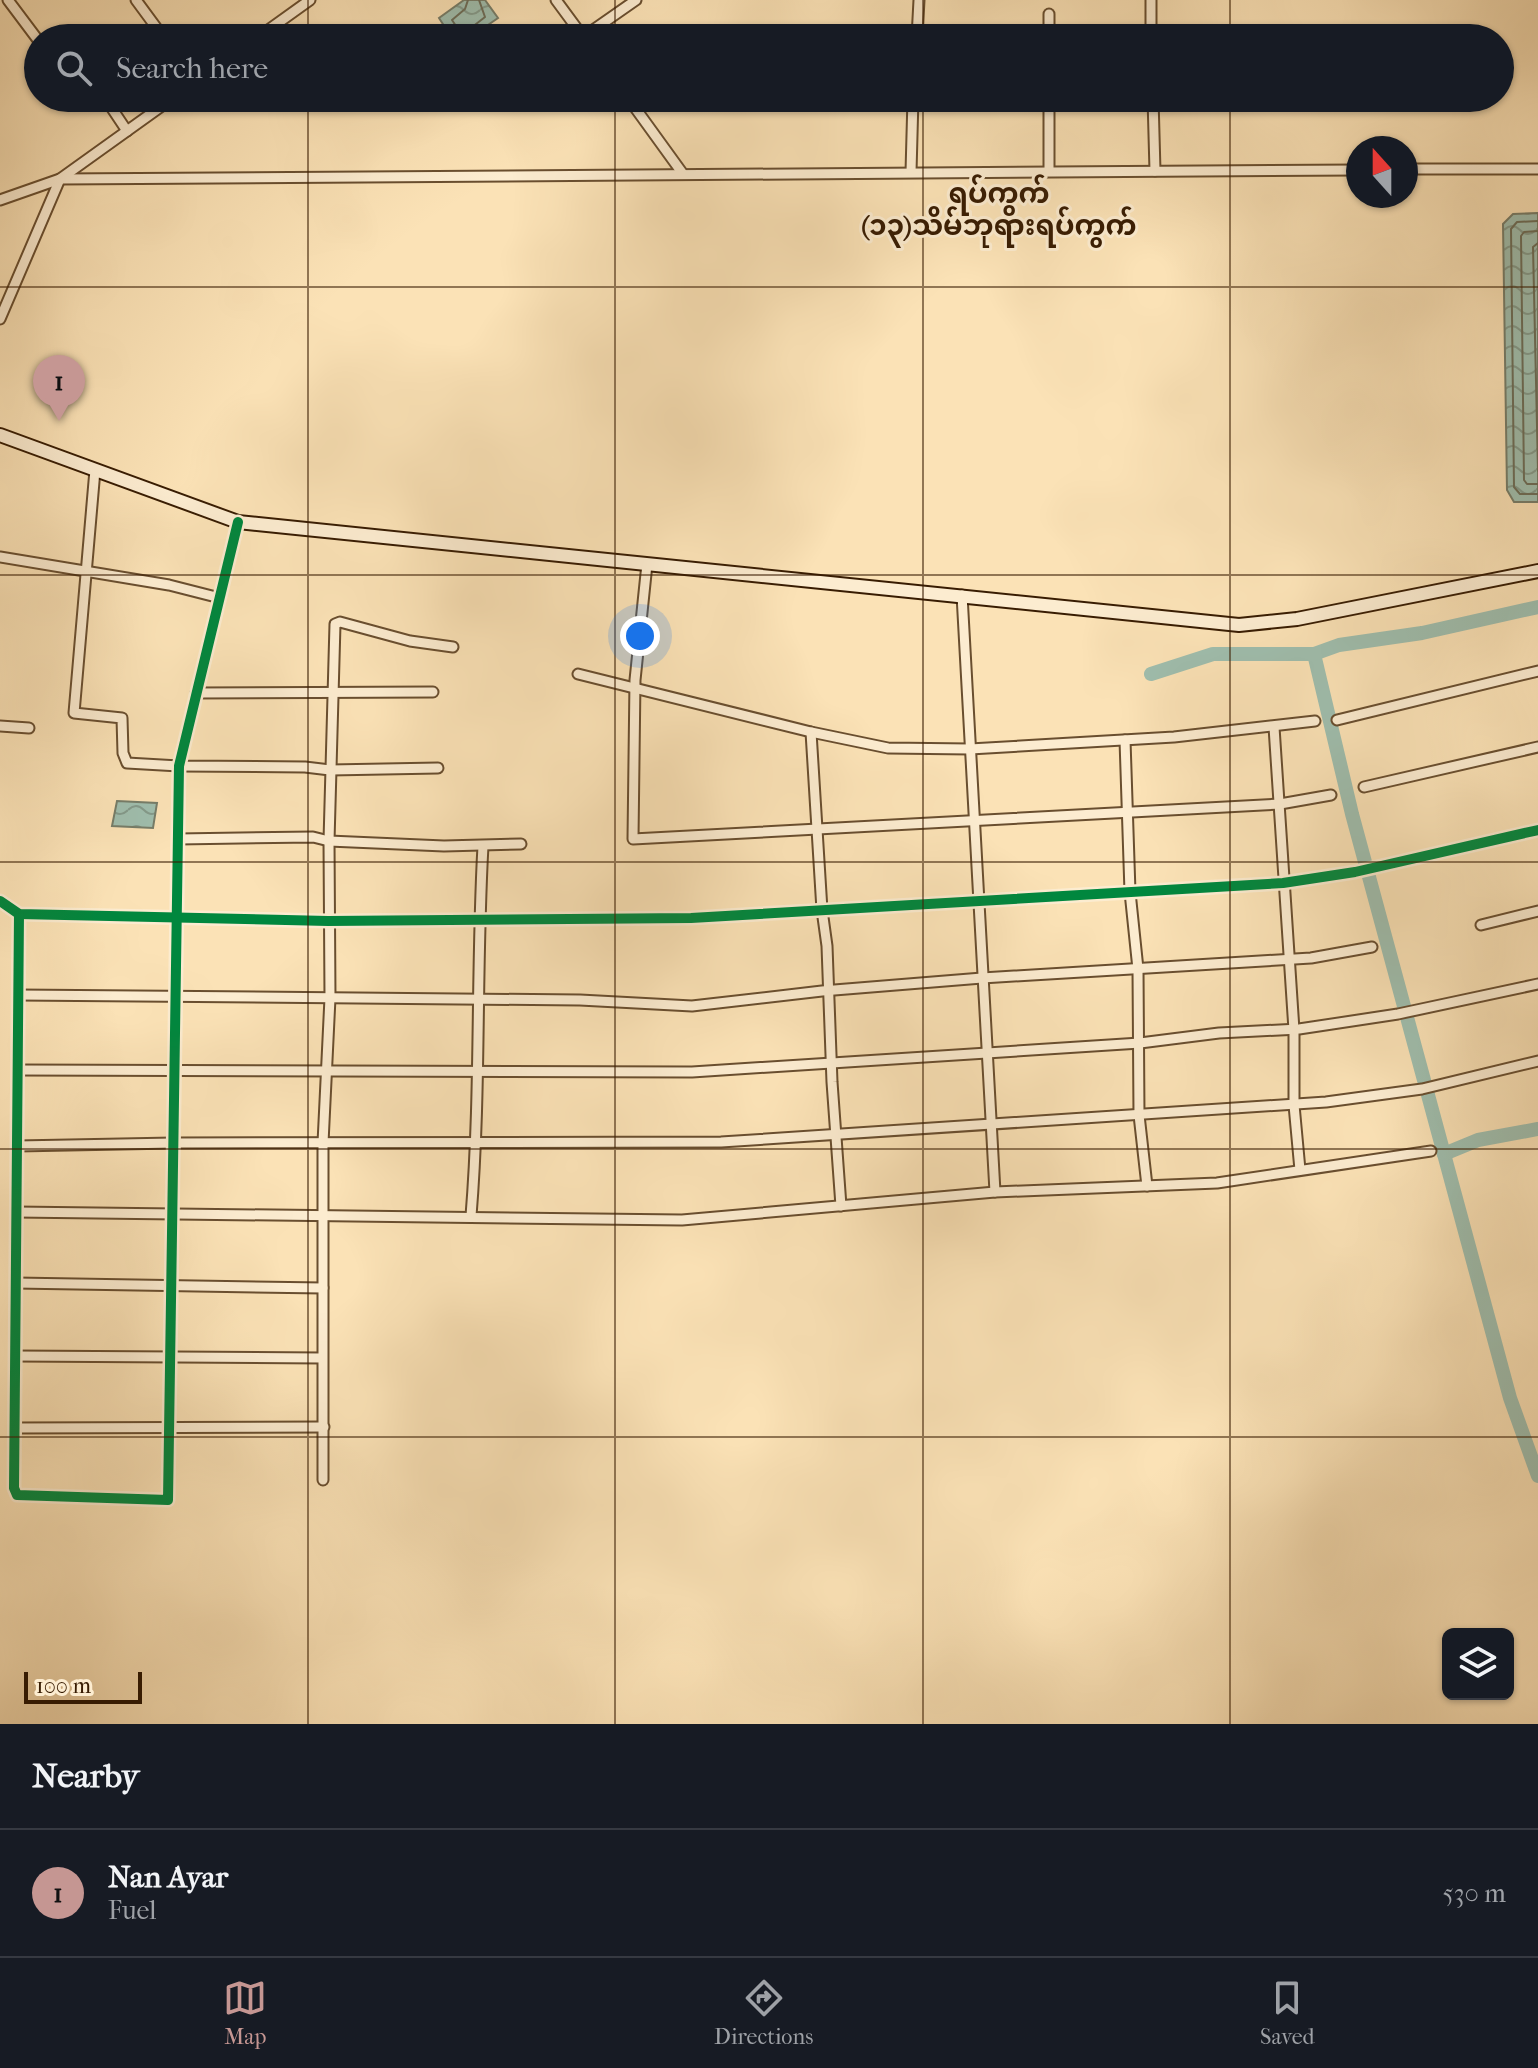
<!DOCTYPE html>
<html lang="en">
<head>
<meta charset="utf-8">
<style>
  :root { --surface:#171b24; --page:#20242c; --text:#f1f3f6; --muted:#9ea1a6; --line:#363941; --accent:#c59692 }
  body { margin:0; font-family:"IM FELL French Canon","Noto Sans Myanmar",serif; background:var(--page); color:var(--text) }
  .controls { position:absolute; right:24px; bottom:24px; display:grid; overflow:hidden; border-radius:12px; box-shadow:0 2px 6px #0004 }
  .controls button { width:72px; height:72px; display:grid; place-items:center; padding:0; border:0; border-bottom:2px solid var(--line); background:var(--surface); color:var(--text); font:40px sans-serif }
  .compass { position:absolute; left:1346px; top:136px; width:72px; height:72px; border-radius:50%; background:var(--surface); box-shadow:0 2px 6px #0004; rotate:339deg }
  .scale { position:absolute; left:24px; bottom:20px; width:118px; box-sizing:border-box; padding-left:8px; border:4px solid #381c02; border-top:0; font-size:22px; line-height:28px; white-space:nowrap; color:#381c02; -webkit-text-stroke:6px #fcecd0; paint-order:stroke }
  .you { position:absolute; left:640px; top:636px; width:28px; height:28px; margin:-20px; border:6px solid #fff; border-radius:50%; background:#1a73e8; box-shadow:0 0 0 12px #1a73e833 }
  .badge { display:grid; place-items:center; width:52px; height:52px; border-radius:50%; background:var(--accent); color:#111; font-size:26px; font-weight:700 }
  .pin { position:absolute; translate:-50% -66px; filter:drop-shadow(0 2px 4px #0008) }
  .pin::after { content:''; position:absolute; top:42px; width:28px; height:24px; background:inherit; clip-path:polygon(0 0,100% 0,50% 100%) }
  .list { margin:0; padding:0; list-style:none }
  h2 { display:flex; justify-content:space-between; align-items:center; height:104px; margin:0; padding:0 32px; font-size:34px }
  h2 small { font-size:26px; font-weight:400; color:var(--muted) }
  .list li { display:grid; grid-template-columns:52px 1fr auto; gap:24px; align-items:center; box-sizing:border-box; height:128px; padding:0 32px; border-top:2px solid var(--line) }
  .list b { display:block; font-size:30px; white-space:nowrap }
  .list p { margin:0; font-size:26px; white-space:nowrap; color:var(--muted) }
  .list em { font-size:26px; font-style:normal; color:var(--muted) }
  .icon { flex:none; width:44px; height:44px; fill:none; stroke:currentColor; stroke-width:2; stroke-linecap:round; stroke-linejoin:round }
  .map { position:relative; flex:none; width:1538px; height:1724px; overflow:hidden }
  .search { position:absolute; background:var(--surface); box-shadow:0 2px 6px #0004; left:24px; right:24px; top:24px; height:88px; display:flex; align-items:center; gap:20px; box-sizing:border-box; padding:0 28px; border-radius:44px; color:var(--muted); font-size:30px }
  .sheet { height:232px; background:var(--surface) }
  nav { display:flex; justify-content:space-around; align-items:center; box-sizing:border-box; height:112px; border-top:2px solid var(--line); background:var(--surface); font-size:22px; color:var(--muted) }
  nav a { display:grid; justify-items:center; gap:4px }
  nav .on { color:var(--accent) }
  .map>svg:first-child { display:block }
</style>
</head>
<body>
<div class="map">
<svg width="1538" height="1724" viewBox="0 0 1538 1724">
  <defs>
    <pattern id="water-waves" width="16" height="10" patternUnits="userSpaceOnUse" patternTransform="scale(2)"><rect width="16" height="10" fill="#9fbeae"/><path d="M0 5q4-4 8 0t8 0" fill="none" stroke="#839a8b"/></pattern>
  </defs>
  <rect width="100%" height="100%" fill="#fbe2b6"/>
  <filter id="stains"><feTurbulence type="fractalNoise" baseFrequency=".0025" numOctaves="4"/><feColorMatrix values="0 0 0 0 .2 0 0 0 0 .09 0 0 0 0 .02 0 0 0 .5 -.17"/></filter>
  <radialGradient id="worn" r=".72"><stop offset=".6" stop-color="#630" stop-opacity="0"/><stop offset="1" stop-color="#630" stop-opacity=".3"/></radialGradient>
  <!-- water -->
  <g fill="url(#water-waves)" stroke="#767d69" stroke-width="2">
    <path d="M 464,0 L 485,0 L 498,18 L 469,38 L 452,38 L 439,18 Z"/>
    <path d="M 1538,213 L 1538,502 L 1514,502 L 1507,490 L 1503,224 L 1513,214 Z"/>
    <path d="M 117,801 L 157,803 L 153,828 L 112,826 Z"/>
  </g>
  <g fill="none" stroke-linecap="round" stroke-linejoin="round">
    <!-- shore -->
    <g stroke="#6c6d58" stroke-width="2">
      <path d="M 468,0 L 465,9 L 452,20 L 462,35 L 485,17 L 479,0"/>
      <path d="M 1538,221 L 1517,222 L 1511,229 L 1514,487 L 1520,494 L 1538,494"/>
      <path d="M 1538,231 L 1524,232 L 1521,236 L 1524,480 L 1527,484 L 1538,484"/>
      <path d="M 1538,243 L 1533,247 L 1538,471"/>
    </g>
    <!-- river -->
    <g stroke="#9fbeae" stroke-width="14">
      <path d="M 1314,654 L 1352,814 L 1510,1398 L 1538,1476"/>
      <path d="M 1151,674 L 1213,654 L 1314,654 L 1339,645 L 1422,633 L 1538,607"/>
      <path d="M 1444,1154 L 1478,1140 L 1538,1129"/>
    </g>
    <!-- street casing -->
    <g stroke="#694e2f" stroke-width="13">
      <g id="street">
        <path d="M 8,0 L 38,40"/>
        <path d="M 136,0 L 164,38"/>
        <path d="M 556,0 L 584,38"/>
        <path d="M 1151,0 L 1151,38"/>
        <path d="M 1049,14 L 1049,38"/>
        <path d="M 583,37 L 636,0"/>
        <path d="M 257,38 L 310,0"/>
        <path d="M 917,38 L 919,0"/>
        <path d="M 105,98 L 127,131"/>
        <path d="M 628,98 L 683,174"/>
        <path d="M 1049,98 L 1049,171"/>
        <path d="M 1153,98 L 1155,171"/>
        <path d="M 1406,169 L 1538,169"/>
        <path d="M 911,172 L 913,98"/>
        <path d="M 0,200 L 60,179 L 1358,170"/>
        <path d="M 0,319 L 60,179 L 173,98"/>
        <path d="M 95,470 L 74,713 L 122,718 L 123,753 L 127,763 L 179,766 L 305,767 L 330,770 L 438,768"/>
        <path d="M 0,557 L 169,585 L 220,598"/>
        <path d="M 647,564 L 635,680 L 633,839 L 1280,804 L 1331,795"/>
        <path d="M 962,595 L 995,1192"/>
        <path d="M 578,674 L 811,732 L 888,748 L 970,749 L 1174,737 L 1315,721"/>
        <path d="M 196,693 L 433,692"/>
        <path d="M 1337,720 L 1538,671"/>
        <path d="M 0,726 L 29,728"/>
        <path d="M 1274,727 L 1294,1030 L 1294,1105 L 1300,1170"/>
        <path d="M 811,732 L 822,910 L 827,946 L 832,1082 L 841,1206"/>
        <path d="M 1125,740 L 1130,892 L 1138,969 L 1139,1115 L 1147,1186"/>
        <path d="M 1364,787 L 1538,747"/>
        <path d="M 178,839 L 313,837 L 329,841 L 444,846 L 521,844"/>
        <path d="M 0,901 L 19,914 L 328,921 L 691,918 L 1283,883 L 1355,872 L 1538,830"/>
        <path d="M 19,914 L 14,1488 L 17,1495 L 168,1500 L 179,766 L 238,522"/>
        <path d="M 1481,925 L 1538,911"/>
        <path d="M 18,995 L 580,1000 L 692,1006 L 822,991 L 982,978 L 1311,958 L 1372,947"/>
        <path d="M 18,1070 L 692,1072 L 1140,1043 L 1219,1033 L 1299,1029 L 1398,1014 L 1538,984"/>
        <path d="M 17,1146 L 173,1143 L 721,1142 L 1326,1102 L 1422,1089 L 1538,1061"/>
        <path d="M 16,1212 L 682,1220 L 995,1192 L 1217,1183 L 1431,1151"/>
        <path d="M 471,1216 C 481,1093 476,969 483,846"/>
        <path d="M 16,1283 L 323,1288"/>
        <path d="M 15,1356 L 322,1358"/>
        <path d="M 15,1428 L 324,1427"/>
        <path d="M 323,1480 L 323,1143 L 330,998 L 329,841 L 335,624 L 340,622 L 410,641 L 453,647"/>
      </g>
    </g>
    <!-- secondary casing -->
    <g stroke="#381c02" stroke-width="16">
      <path id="secondary" d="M 0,435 L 238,522 L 1239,625 L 1297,619 L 1538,571"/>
    </g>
    <!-- street -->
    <use href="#street" stroke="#fcecd0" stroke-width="9"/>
    <!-- secondary -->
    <use href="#secondary" stroke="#fcecd0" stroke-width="12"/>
    <!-- cycleway casing -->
    <g stroke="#fcecd0" stroke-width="15">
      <g id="cycleway">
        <path d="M 0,901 L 19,914 L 328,921 L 691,918 L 1283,883 L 1355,872 L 1538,830"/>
        <path d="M 19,914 L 14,1488 L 17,1495 L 168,1500 L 179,766 L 238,522"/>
      </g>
    </g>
    <!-- cycleway -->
    <use href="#cycleway" stroke="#00873e" stroke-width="10"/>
  </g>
  <!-- grid -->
  <path fill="none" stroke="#381c02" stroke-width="2" stroke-opacity="0.55" d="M 308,0 L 308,38M 615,0 L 615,38M 923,0 L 923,38M 1230,0 L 1230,38M 308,98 L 308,1724M 615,98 L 615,1724M 923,98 L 923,1724M 1230,98 L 1230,1724M 0,287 L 1538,287M 0,575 L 1538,575M 0,862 L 1538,862M 0,1149 L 1538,1149M 0,1437 L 1538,1437"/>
  <g text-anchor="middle" stroke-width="6" stroke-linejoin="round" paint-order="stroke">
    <!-- quarter labels -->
    <g font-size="28" font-weight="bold" fill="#381c02" stroke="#fcecd0">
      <text x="999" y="203">ရပ်ကွက်<tspan x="999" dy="32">(၁၃)သိမ်ဘုရားရပ်ကွက်</tspan></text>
    </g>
  </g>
  <rect width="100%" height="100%" filter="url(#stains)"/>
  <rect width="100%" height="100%" fill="url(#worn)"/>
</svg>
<div class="controls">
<button><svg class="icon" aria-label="layers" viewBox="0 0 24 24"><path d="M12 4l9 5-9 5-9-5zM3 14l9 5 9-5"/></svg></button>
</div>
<svg class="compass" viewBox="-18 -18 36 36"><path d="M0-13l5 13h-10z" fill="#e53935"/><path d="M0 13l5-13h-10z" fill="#9ea1a6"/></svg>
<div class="scale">100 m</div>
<div class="you"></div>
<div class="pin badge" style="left:59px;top:421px">1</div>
<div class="search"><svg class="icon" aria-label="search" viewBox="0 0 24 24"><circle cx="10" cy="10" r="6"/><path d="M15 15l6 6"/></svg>Search here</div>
</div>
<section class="sheet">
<h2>Nearby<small></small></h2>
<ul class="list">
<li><span class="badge">1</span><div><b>Nan Ayar</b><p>Fuel</p></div><em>530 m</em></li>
</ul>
</section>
<nav>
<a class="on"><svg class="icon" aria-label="map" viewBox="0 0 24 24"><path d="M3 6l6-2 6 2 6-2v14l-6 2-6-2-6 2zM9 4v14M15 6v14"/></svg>Map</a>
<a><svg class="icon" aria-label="directions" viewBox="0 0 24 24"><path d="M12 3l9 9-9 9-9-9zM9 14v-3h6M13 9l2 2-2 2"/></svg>Directions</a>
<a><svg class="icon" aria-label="saved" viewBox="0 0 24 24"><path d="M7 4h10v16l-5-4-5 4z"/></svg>Saved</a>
</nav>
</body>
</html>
